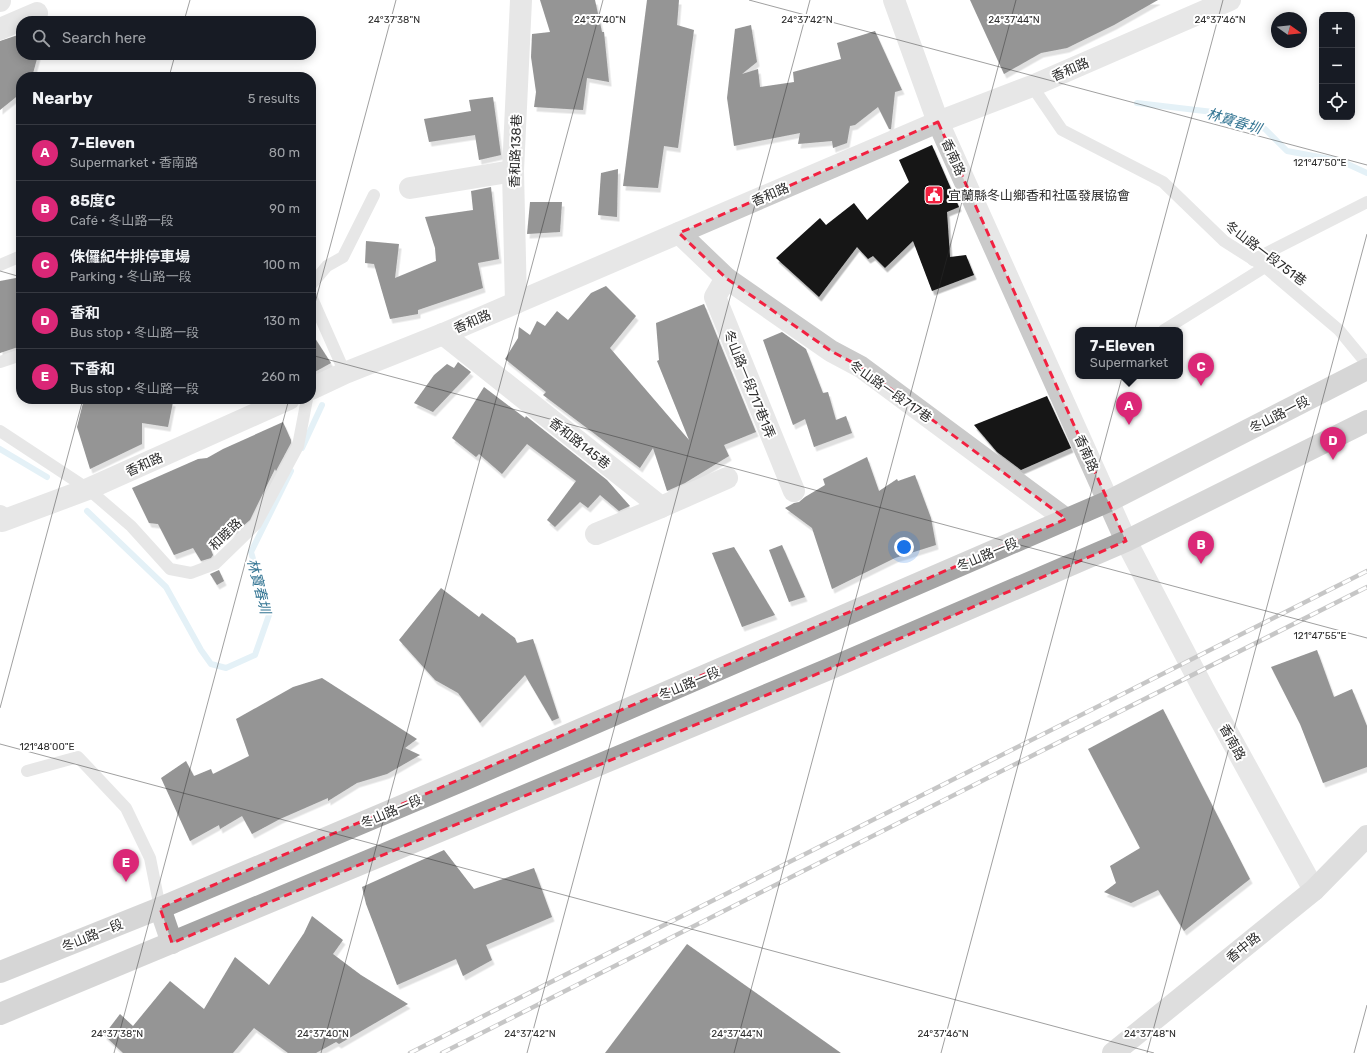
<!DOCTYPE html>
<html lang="en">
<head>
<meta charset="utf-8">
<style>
  :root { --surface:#171b24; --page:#242831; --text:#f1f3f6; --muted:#9ea1a6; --line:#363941; --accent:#db2777 }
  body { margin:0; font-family:Rubik,"Noto Sans TC",sans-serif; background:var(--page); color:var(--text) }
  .controls { position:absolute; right:12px; top:12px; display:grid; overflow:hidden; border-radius:8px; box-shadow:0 2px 10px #0003 }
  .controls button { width:36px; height:36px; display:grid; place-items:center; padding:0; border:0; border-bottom:1px solid var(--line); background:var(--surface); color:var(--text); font:20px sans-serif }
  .compass { position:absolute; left:1271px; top:12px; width:36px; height:36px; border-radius:50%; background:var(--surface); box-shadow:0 2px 10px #0003; rotate:105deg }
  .you { position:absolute; left:904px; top:547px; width:14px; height:14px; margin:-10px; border:3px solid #fff; border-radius:50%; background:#1a73e8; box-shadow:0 0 0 6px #1a73e833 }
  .badge { display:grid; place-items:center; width:26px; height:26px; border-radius:50%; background:var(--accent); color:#fff; font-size:13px; font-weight:700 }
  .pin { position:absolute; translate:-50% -33px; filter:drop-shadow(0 1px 2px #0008) }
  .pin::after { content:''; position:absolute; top:21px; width:14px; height:12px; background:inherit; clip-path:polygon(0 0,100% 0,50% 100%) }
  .popup { position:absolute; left:1075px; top:327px; width:108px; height:52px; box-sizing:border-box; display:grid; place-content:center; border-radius:8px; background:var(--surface); filter:drop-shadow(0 1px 3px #0005); font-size:13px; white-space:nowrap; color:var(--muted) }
  .popup b { font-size:15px; color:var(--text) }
  .popup::after { content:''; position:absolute; left:50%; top:100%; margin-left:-8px; border:8px solid transparent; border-top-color:var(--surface) }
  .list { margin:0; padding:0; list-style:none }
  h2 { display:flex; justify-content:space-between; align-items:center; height:52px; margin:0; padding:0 16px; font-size:17px }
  h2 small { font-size:13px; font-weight:400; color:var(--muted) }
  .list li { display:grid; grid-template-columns:26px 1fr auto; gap:12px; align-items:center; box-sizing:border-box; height:56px; padding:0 16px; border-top:1px solid var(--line) }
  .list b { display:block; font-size:15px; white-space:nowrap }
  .list p { margin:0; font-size:13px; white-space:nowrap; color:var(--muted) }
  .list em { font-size:13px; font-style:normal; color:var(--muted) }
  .icon { flex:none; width:22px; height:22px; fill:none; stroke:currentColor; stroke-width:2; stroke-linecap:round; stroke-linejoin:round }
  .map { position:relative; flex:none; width:1367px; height:1053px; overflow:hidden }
  .search { position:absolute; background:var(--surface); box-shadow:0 2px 10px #0003; left:16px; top:16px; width:300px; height:44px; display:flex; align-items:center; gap:10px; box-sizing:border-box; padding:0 14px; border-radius:16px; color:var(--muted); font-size:15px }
  .panel { position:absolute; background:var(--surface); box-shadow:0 2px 10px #0003; left:16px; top:72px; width:300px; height:332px; border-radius:16px }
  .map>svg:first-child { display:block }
</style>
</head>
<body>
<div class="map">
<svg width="1367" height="1053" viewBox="0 0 1367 1053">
  <defs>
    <filter id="shadow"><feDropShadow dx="2.5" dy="4.5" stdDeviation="0" flood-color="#0004"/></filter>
  </defs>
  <rect width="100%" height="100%" fill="#fff"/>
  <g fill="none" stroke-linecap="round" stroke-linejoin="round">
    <!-- stream -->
    <g stroke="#c3e0ed" stroke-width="6">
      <path d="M 1137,103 L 1213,112 L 1265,129 L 1287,151 L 1341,161 L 1367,173"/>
      <path d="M 302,448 L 322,405"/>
      <path d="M 0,449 L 47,477"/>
      <path d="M 87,511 L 166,587 L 201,650 L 211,664 L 226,668 L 255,655 L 269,615 L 251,552 L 291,471"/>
    </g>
  </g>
  <!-- building -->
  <g fill="#141414" filter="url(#shadow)">
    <path d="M 540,0 L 595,0 L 602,32 L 604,32 L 609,82 L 587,78 L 583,110 L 534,107 L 536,92 L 531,57 L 532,34 L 550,32 Z"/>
    <path d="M 647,0 L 679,0 L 677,25 L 694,30 L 678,148 L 664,146 L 658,188 L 623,186 Z"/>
    <path d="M 970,0 L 1158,0 L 1114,25 L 1067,48 L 1041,53 L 1004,74 Z"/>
    <path d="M 751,25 L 757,62 L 742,74 L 758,69 L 760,87 L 794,82 L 793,72 L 841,59 L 837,43 L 875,31 L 902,90 L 895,92 L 891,129 L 889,129 L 878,107 L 855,125 L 850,126 L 847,143 L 833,148 L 832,141 L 798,144 L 800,133 L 734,146 L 727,98 L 735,29 Z"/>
    <path d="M 21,34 L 21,55 L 38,55 L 32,77 L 21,77 L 21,93 L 0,110 L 0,41 Z"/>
    <path d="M 493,97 L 501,155 L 479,160 L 475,135 L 429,142 L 424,119 L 471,111 L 469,100 Z"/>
    <path d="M 932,145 L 959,207 L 947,212 L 950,257 L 966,255 L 974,275 L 932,291 L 913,241 L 885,268 L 873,256 L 868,259 L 857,247 L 819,297 L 776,258 L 820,218 L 826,225 L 854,203 L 867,220 L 909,182 L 899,160 Z"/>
    <path d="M 618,169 L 617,217 L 598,215 L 601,173 Z"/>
    <path d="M 491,187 L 499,259 L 478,263 L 483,288 L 418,310 L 418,314 L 390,319 L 374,264 L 365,263 L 366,241 L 399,244 L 395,278 L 436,261 L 435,248 L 425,217 L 473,210 L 471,191 Z"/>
    <path d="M 530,202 L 562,202 L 560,232 L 527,234 Z"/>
    <path d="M 21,277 L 21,346 L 0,353 L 0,281 Z"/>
    <path d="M 606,286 L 636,316 L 610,348 L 689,440 L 657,361 L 659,360 L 656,323 L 704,304 L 756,432 L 724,445 L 729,456 L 685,483 L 667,491 L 653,448 L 640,468 L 543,395 L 546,392 L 505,359 L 518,338 L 519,327 L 530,335 L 537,321 L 545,326 L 557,311 L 568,320 L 591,293 Z"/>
    <path d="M 311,332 L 331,363 L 311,374 Z"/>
    <path d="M 782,332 L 806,349 L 823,393 L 828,392 L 836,420 L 846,416 L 852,433 L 814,447 L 805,419 L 793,425 L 763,340 Z"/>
    <path d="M 458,362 L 471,372 L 433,412 L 414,403 L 434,375 L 447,364 L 454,368 Z"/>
    <path d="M 484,387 L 525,418 L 526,416 L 607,480 L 630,506 L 619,511 L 600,495 L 588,508 L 580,502 L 555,527 L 547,520 L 576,481 L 527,444 L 502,474 L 479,454 L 476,457 L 452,438 Z"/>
    <path d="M 1047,396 L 1071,448 L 1021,470 L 997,452 L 974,425 Z"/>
    <path d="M 84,399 L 157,399 L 173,402 L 168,427 L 142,423 L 142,444 L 90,469 L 77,427 Z"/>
    <path d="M 283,422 L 291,440 L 291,443 L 276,471 L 275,469 L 250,520 L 243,526 L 209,544 L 213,555 L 211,558 L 201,561 L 193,548 L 174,555 L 158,524 L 149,523 L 132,488 L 198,459 L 207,458 L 223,449 Z"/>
    <path d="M 867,457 L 879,491 L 897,479 L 898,481 L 915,475 L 931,518 L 936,545 L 895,558 L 832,589 L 812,528 L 785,508 L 794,503 L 799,502 L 805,497 L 825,485 L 823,479 Z"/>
    <path d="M 782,545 L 805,597 L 789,602 L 769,550 Z"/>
    <path d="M 734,547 L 775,615 L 742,627 L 712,553 Z"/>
    <path d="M 219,570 L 224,581 L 217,585 L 210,574 Z"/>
    <path d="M 441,588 L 479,617 L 482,613 L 515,638 L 517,643 L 533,639 L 559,718 L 552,721 L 525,675 L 480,723 L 458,693 L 435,680 L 399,640 Z"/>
    <path d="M 1317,650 L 1334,697 L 1352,689 L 1367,726 L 1367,767 L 1323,783 L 1300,724 L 1271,667 Z"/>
    <path d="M 322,678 L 417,739 L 405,748 L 420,755 L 387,774 L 357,783 L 328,801 L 328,798 L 280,819 L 252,834 L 242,816 L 220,829 L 219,825 L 190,841 L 161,778 L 186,761 L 194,776 L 211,769 L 213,774 L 249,756 L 236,719 L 293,687 Z"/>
    <path d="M 1163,709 L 1250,879 L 1184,931 L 1158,890 L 1131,903 L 1104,892 L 1116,883 L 1110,866 L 1140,848 L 1088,749 Z"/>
    <path d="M 444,850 L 474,889 L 534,868 L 552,917 L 486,945 L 492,960 L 463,976 L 456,959 L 397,985 L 366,904 L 362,887 Z"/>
    <path d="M 312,916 L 343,940 L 333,954 L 361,975 L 408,1004 L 339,1044 L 336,1042 L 316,1053 L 288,1053 L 254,1028 L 233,1053 L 123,1053 L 104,1035 L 120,1014 L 133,1026 L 170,981 L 204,1009 L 235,957 L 269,985 L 304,933 Z"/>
    <path d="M 687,944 L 841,1053 L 605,1053 Z"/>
  </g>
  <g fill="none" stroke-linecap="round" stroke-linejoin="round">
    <!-- lane -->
    <g stroke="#cacaca" stroke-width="12">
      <path d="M 1032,86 L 1062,130 L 1163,182 L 1224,241 L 1265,267 L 1339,330 L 1367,364"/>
      <path d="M 1253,260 L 1367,202"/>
      <path d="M 0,265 L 21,256"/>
      <path d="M 311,285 L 327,266 L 343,257 L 374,195"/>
      <path d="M 311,296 L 345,373"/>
      <path d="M 1164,330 L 1265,267"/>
      <path d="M 0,362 L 21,355"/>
      <path d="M 0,431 L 88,489 L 131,526 L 170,569 L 191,573 L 215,564 L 256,524 L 298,446 L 307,399"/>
      <path d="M 27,771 L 78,757 L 126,808 L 150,858 L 160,908"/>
    </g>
    <!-- street -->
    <g stroke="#cacaca" stroke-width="22">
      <path d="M 894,0 L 938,122 L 1126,541 L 1204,690 L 1314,890"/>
      <path d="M 0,1 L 0,0"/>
      <path d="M 0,29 L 37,13"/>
      <path d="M 410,188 L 513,171"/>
      <path d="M 679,233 L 726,278 L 831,351 L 861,367 L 1066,519"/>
      <path d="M 726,278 L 715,297 L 794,491"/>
      <path d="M 516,303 L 513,171 L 521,0"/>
      <path d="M 443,334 L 661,507 L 727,478"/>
      <path d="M 311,389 L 345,373 L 443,334 L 938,122 L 1032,86 L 1230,0"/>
      <path d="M 0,516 L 2,521 L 88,489 L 289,399"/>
      <path d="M 596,534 L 661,507"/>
    </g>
    <!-- secondary -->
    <path stroke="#b7b7b7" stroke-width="22" d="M 1113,1053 L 1314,890 L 1367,836"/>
    <!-- primary -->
    <g stroke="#a5a5a5" stroke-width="22">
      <path d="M 160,908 L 172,943"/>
      <path d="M 0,972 L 160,908 L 461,781 L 1109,501 L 1367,369"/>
      <path d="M 0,1014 L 829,669 L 1126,541 L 1367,421"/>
    </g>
    <!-- rail casing -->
    <g stroke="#828282" stroke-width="4.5">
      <g id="rail">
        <path d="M 410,1053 L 1367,571"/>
        <path d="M 442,1053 L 1367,587"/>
      </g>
    </g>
    <!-- rail -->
    <use href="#rail" stroke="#fff" stroke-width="3" stroke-dasharray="9" stroke-linecap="butt"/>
  </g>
  <!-- marked area -->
  <path d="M0 0H1367V1053H0ZM 938,122 L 1126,541 L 829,669 L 172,943 L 160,908 L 1066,519 L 861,367 L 831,351 L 726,278 L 679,233 Z" fill="#fff" fill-opacity=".55" fill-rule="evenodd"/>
  <path fill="none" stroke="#f22140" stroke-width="3" stroke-dasharray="8 5" stroke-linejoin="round" d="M 938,122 L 1126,541 L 829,669 L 172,943 L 160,908 L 1066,519 L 861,367 L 831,351 L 726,278 L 679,233 Z"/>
  <!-- ticks -->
  <path fill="none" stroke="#2d2d2d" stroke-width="1" stroke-opacity="0.45" d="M 749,0 L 1367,165M 184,21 L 190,0M 169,77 L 175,55M 0,271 L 21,277M 311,318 L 396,0M 311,355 L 1367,638M 0,708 L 83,399M 0,744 L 1154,1053M 114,1053 L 289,399M 321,1053 L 603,0M 527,1053 L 810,0M 734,1053 L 1016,0M 941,1053 L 1223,0M 1147,1053 L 1367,234M 1354,1053 L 1367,1005"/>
  <!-- icons -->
  <defs>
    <g id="civic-square" transform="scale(1)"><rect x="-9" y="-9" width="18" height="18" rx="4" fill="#f22140" stroke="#fff"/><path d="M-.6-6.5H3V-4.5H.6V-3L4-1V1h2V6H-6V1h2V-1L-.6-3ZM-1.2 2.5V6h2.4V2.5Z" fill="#fff"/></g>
  </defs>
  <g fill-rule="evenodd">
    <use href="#civic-square" x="934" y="195"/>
  </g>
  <g text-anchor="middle" stroke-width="4" stroke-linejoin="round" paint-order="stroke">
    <!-- street labels -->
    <g font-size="13" fill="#2d2d2d" stroke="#fff">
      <text transform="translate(1070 69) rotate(-23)" y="5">香和路</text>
      <text transform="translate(515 151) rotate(-88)" y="5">香和路138巷</text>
      <text transform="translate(954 157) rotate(66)" y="5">香南路</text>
      <text transform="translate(770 194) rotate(-23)" y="5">香和路</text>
      <text transform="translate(1266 253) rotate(37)" y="5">冬山路一段751巷</text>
      <text transform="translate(472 321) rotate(-23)" y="5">香和路</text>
      <text transform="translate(750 384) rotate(68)" y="5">冬山路一段717巷1弄</text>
      <text transform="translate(891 391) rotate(35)" y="5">冬山路一段717巷</text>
      <text transform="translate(1279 414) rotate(-27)" y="5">冬山路一段</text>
      <text transform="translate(580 443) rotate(38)" y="5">香和路145巷</text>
      <text transform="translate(1087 453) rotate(66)" y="5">香南路</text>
      <text transform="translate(144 464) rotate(-24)" y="5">香和路</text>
      <text transform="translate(225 534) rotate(-44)" y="5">和睦路</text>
      <text transform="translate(987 554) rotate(-23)" y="5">冬山路一段</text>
      <text transform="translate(689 683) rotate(-23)" y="5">冬山路一段</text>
      <text transform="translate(1233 742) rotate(61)" y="5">香南路</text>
      <text transform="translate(391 811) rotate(-23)" y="5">冬山路一段</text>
      <text transform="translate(92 935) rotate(-22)" y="5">冬山路一段</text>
      <text transform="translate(1243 947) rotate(-39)" y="5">香中路</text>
    </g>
    <!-- poi labels -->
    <g font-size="13" fill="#2d2d2d" stroke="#fff" text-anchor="start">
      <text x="948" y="200">宜蘭縣冬山鄉香和社區發展協會</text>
    </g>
    <!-- water labels -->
    <g font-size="14" font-style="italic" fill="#357694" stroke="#fff">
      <text transform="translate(1234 121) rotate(17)" y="5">林寶春圳</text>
      <text transform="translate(259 586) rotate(76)" y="5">林寶春圳</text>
    </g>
  </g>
  <g font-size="10" text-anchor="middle" fill="#2d2d2d" stroke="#fff" stroke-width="4" stroke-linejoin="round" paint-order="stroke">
    <text x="394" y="23">24°37'38"N</text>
    <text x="600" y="23">24°37'40"N</text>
    <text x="807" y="23">24°37'42"N</text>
    <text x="1014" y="23">24°37'44"N</text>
    <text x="1220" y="23">24°37'46"N</text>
    <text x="1320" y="166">121°47'50"E</text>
    <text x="1320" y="639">121°47'55"E</text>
    <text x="47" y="750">121°48'00"E</text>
    <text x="117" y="1037">24°37'38"N</text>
    <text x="323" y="1037">24°37'40"N</text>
    <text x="530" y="1037">24°37'42"N</text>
    <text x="737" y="1037">24°37'44"N</text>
    <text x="943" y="1037">24°37'46"N</text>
    <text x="1150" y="1037">24°37'48"N</text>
  </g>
</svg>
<div class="controls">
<button>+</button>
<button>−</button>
<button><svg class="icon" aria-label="locate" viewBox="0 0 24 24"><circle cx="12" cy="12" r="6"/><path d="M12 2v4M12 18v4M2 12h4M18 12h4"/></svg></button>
</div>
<svg class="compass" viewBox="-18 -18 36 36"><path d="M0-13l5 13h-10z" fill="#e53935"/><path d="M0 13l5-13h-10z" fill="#9ea1a6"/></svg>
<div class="you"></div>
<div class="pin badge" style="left:1129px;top:425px">A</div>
<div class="popup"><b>7-Eleven</b>Supermarket</div>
<div class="pin badge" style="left:1201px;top:564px">B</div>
<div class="pin badge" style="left:1201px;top:386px">C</div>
<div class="pin badge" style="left:1333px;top:460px">D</div>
<div class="pin badge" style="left:126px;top:882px">E</div>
<div class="search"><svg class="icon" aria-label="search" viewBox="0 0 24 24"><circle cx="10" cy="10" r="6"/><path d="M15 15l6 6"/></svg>Search here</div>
<section class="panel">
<h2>Nearby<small>5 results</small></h2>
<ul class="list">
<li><span class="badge">A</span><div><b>7-Eleven</b><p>Supermarket · 香南路</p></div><em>80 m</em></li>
<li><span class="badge">B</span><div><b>85度C</b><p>Café · 冬山路一段</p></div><em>90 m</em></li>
<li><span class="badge">C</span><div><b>侏儸紀牛排停車場</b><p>Parking · 冬山路一段</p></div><em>100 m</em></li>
<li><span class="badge">D</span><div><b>香和</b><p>Bus stop · 冬山路一段</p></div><em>130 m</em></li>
<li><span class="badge">E</span><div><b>下香和</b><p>Bus stop · 冬山路一段</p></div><em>260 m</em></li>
</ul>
</section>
</div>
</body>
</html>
